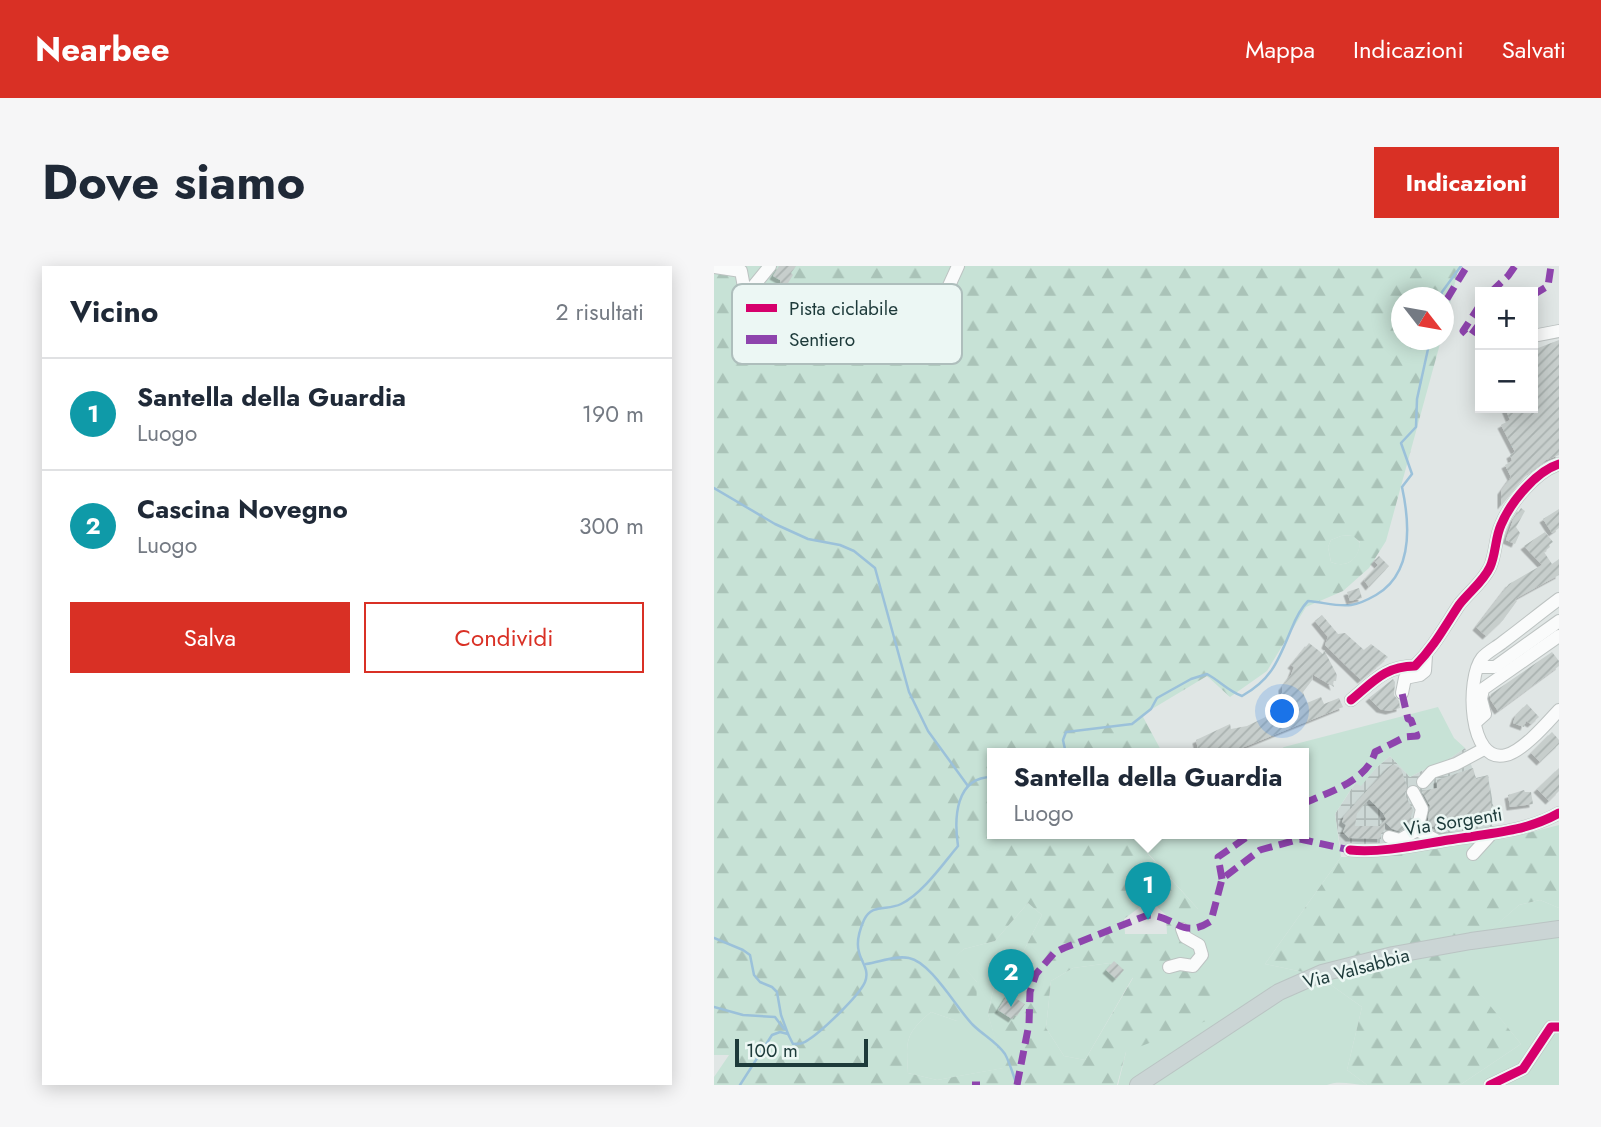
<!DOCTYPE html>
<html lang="it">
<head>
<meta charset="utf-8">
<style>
  :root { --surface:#fff; --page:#f6f6f7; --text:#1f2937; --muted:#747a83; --line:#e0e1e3; --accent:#d93025 }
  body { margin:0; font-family:Jost,sans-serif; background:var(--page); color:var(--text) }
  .controls { position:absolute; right:21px; top:21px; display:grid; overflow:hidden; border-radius:0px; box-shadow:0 4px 18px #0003 }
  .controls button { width:63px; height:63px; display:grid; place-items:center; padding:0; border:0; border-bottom:2px solid var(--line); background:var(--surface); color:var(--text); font:35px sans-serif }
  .compass { position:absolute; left:677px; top:21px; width:63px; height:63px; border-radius:50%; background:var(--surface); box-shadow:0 4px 18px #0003; rotate:121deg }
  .scale { position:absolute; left:21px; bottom:18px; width:133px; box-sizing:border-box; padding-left:7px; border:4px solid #1d3a3a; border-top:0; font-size:19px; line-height:24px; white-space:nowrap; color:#1d3a3a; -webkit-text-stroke:5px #ecf7f4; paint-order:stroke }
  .you { position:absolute; left:569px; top:446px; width:24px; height:24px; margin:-18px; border:5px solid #fff; border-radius:50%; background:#1a73e8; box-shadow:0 0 0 10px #1a73e833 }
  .badge { display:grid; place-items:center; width:46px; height:46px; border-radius:50%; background:var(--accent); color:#fff; font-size:23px; font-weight:700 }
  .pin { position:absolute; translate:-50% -58px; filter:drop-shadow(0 2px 4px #0008) }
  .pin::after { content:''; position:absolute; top:37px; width:24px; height:21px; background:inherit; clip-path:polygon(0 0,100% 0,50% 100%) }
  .popup { position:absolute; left:273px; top:482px; width:322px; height:91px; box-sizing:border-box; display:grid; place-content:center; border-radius:0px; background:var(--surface); filter:drop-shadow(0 2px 5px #0005); font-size:23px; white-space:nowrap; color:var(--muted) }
  .popup b { font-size:26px; color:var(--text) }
  .popup::after { content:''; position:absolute; left:50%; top:100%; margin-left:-14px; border:14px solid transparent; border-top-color:var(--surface) }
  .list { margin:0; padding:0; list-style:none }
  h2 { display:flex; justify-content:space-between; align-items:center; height:91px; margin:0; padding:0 28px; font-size:30px }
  h2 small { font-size:23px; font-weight:400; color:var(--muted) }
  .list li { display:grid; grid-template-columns:46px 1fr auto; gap:21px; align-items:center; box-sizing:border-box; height:112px; padding:0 28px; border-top:2px solid var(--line) }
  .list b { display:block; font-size:26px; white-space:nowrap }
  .list p { margin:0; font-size:23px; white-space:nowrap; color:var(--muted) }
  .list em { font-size:23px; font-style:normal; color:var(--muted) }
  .actions { display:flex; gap:14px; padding:21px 28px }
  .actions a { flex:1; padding:16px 0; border:2px solid var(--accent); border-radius:0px; text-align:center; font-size:24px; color:var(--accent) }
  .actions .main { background:var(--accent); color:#fff }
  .map { position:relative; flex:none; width:845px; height:819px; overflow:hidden; border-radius:0px }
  header { display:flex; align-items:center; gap:42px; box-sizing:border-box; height:98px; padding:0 35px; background:var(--accent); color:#fff }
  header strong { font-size:33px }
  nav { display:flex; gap:38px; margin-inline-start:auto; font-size:24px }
  .intro { display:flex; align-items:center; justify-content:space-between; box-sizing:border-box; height:168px; padding:0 42px }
  h1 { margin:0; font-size:49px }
  .button { padding:18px 32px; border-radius:0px; background:var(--accent); color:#fff; font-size:24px; font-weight:700 }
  main { display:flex; gap:42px; padding:0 42px }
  aside { flex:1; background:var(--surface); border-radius:0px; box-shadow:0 4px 18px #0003 }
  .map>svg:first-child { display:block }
</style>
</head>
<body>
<header>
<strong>Nearbee</strong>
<nav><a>Mappa</a><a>Indicazioni</a><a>Salvati</a></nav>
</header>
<div class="intro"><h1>Dove siamo</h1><a class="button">Indicazioni</a></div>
<main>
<aside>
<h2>Vicino<small>2 risultati</small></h2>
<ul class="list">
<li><span class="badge" style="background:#0f9aa8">1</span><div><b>Santella della Guardia</b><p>Luogo</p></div><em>190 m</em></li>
<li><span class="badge" style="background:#0f9aa8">2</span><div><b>Cascina Novegno</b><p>Luogo</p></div><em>300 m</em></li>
</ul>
<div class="actions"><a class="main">Salva</a><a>Condividi</a></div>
</aside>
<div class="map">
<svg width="845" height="819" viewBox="0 0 845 819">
  <defs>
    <pattern id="industrial-grid" width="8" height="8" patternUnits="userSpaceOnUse" patternTransform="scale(1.75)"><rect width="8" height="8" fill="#cdd8d6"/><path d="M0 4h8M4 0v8" fill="none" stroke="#b0bab8"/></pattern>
    <pattern id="forest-firs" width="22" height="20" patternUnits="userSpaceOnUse" patternTransform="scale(1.75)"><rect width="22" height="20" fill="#c7e2d6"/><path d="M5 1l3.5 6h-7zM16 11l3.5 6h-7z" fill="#aac3b8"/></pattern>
    <pattern id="building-hatch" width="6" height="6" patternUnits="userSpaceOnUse" patternTransform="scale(1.75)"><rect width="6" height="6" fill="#c7cecc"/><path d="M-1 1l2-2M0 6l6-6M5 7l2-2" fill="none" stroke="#aab2b0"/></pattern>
    <filter id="shadow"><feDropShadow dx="-3.5" dy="3.5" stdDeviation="0" flood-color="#0004"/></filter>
  </defs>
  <rect width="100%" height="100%" fill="#e0e6e5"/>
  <!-- industrial -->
  <path fill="url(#industrial-grid)" d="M 751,482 L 762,512 L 774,509 L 781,550 L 777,563 L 727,572 L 626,580 L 621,548 L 642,516 L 647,519 L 662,502 L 676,490 L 696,511 L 709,504 L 729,497 Z"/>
  <!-- grass -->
  <g fill="#c7e2d6">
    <path d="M 639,269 L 646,277 C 645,293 633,303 617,296 L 614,281 L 617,274 L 627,270 Z"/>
    <path d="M 724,441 L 740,472 L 751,482 L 729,497 L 709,504 L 696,511 L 676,490 L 662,502 L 647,520 L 641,517 L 621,548 L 627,591 L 551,698 L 603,709 L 648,741 L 633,804 L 653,819 C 639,819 625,814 613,819 L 404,819 L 412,786 L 484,643 L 424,576 L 436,568 L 590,568 L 590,488 L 560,488 L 570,481 Z"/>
    <path d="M 826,634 L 845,642 L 845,819 L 746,819 L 807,778 L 740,696 L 805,639 Z"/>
    <path d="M 314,637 L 328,649 L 308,688 L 282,711 L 274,748 L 290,802 L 223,814 L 194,807 C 192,774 191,768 217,746 L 243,755 L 263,716 L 240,691 L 250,683 L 281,675 Z"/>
    <path d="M 396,697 L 419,711 L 371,794 L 350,790 L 332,762 L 337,715 L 359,702 Z"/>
  </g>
  <!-- forest -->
  <g fill="url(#forest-firs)" fill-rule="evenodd">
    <path d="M 0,0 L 745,0 L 730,63 L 730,32 L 688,32 L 688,74 L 727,74 L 672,275 L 655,302 L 629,325 L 592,341 L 553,405 L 516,431 L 493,410 L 428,449 L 449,488 L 278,488 L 278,568 L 429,568 L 424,577 L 484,643 L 500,752 L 412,786 L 403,819 L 0,819 L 0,811 L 15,789 L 0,789 ZM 638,269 L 646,276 C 645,293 633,303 617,296 L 614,281 L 617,274 L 627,270 ZM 314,637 L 328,649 L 308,688 L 282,711 L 274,748 L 289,802 L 223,814 L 194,807 C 192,774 191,768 217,746 L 243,755 L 262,749 L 263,716 L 241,691 L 250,683 L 281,675 ZM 440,638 L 452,649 L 453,668 L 411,668 L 410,653 L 426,641 ZM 396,697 L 419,712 L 371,794 L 350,790 L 332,762 L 337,715 L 359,702 Z"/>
    <path d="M 845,559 L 845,642 L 826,634 L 805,639 L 741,696 L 807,778 L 746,819 L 653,819 L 633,804 L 648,741 L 603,709 L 551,698 L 627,591 L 653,591 L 795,572 Z"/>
  </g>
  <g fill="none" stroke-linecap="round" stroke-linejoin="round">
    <!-- stream -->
    <g stroke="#9bc1da" stroke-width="2.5">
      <path d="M 727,32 L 728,26 L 747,0"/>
      <path d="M 0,222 L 61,258 L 94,273 L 126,279 L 140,285 L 161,302 L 195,426 L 214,465 L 254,520"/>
      <path d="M 352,488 L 349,474 L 352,466 L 418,458 L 437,443 L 443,432 L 477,413 L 493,408 C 506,415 514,425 528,430 C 558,413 564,395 577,364 C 581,354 586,343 594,335 C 608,336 624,341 637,339 C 645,338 655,333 662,329 C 700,307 696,258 688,221 L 698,208 L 687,177 L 702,161 L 703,133 L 716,74"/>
      <path d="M 0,672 L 29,684 L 36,689 L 40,709 L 46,716 L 58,721 L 63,726 L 67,749 L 74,768"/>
      <path d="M 152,698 C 166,696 182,689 195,692 C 217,696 243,743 259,759 C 269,769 283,776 291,788 C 296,797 299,809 303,819"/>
      <path d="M 0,741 L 29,749 L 61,751 L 70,763"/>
      <path d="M 26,819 L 58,769 L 66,766 L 74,768 L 79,778 C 85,778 89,778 94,774 C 107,766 145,730 151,716 C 156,704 147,696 145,686 C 142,676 146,663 150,654 C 158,637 173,645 187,638 C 208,628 229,598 244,580 C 240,553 241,511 278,511"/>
    </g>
  </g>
  <!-- building -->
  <g fill="url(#building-hatch)" fill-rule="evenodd" filter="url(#shadow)">
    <path d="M 65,0 L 82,0 L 77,7 L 79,9 L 68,27 L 66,14 L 59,10 Z"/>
    <path d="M 196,37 L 208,44 L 195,65 L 182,57 Z"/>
    <path d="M 845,74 L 845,189 L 832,194 L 813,208 L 787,240 L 787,225 L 797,211 L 791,199 L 798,195 L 796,189 L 801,186 L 787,159 L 796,154 L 791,142 L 819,142 L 819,84 Z"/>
    <path d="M 807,242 L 811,245 L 802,261 L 806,267 L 801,278 L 792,274 L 799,254 Z"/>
    <path d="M 845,243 L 845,262 L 838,267 L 829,253 Z"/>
    <path d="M 831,266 L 839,276 L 835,279 L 836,281 L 830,286 L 838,298 L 845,293 L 845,309 L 801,333 L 803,335 L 789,354 L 772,370 L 762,361 L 795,318 L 828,299 L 810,280 Z"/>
    <path d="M 665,290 L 675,300 L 655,321 L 650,314 L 664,299 L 660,295 Z"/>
    <path d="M 645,322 L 648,332 L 636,335 L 633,326 Z"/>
    <path d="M 608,349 L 624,368 L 631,367 L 650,384 L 657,378 L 674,391 L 647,414 L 611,379 L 614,371 L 601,355 Z"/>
    <path d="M 595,377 L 609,388 L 610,384 L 623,409 L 622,415 L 618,415 L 620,421 L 598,408 L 599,413 L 589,426 L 593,437 L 607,431 L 610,438 L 625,432 L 629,441 L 513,488 L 485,488 L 482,474 L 516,458 L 517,463 L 533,460 L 572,441 L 563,434 L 568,427 L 568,421 L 577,409 L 580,401 L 577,399 Z"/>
    <path d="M 838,386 L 845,395 L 845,400 L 784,445 L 776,433 L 777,428 Z"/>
    <path d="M 679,413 L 681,416 L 680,429 L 685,435 L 686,442 L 675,445 L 666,443 L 655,432 Z"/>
    <path d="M 813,438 L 825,451 L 817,458 L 812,455 L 810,461 L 799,457 L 802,449 Z"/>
    <path d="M 838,466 L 845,474 L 845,478 L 826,496 L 817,487 Z"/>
    <path d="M 679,498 L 687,503 L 693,520 L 691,529 L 699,544 L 695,558 L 685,565 L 678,563 L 671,556 L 671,563 L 667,568 L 667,573 L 635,572 L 629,566 L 632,559 L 628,556 L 630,550 L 673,502 ZM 655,533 L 669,547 L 672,553 L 666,560 L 641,560 L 643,547 Z"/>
    <path d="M 759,502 L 762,513 L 774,509 L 778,547 L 749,551 L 749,554 L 717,561 L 714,554 L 716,540 L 708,525 L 723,522 L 723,514 Z"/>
    <path d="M 845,502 L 845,525 L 835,535 L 823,523 Z"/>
    <path d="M 810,524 L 811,526 L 817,526 L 819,538 L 796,541 L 794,529 Z"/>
    <path d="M 400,695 L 410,704 L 402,713 L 392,704 Z"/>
    <path d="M 294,728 L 311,738 L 303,750 L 301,749 L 298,753 L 284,744 Z"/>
  </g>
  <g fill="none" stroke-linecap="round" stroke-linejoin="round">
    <!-- minor casing -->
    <g stroke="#bdc3c2" stroke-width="14">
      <g id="minor">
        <path d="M 0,1 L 27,5 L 30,21 L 34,23 L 38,22 L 56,0"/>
        <path d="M 212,60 L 224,44 L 244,0"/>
        <path d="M 819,70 L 845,65"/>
        <path d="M 845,333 C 826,347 808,362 789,376 C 783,381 773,386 768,392 C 752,412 754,499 792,489 C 809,485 833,457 845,444"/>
        <path d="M 764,401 L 781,401 L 845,355"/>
        <path d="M 688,427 L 691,412 L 706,409 L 711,405 L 712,389"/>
        <path d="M 637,434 C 659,416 671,400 701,400 C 720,381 731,360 745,339 C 755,326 769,316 776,301 C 782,288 781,272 787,259 C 796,237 822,205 845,198"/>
        <path d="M 762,456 L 771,448 L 767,433 L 769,423 L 845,370"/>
        <path d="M 709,516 L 718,506 L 742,498 L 770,483"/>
        <path d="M 699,526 L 708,543 L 703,564"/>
        <path d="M 675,571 L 686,574 L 703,564 L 724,575"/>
        <path d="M 636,584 C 668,587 703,579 734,574 C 771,568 812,566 845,547"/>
        <path d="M 759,588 L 778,567"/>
        <path d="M 455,701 L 466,698 L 479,700 L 488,689 L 485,679 L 471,671 L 468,663"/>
        <path d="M 776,819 L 809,803 L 837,761 L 845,761"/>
      </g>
    </g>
    <!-- major casing -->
    <g stroke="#bac4c3" stroke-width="18">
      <path id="major" d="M 424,819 L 565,726 L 608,707 L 679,689 L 757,675 L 845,663"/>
    </g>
    <!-- minor -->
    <use href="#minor" stroke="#fafbfb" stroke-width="12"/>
    <!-- major -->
    <use href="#major" stroke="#cbd5d5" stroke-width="16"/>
    <!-- quiet -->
    <g stroke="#8e44ad" stroke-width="7" stroke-dasharray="14 7" stroke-linecap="butt">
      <path d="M 777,26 L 794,10 L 801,0"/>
      <path d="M 819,29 L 834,20 L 837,0"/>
      <path d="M 733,33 L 753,0"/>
      <path d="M 766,39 L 749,65 L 753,69 L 757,69 L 766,57"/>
      <path d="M 590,537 C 614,527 654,514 661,486 L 691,471 L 703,470 L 697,454 L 694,453 L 688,427"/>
      <path d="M 508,613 L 504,591 L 537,568"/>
      <path d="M 258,819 L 266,819"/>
      <path d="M 303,819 L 315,758 L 316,726 L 322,708 L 340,687 L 350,682 L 434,649 C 462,650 468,674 497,655 L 508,613 L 546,584 L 586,573 L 636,584"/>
    </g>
    <!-- cycleway casing -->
    <g stroke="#ecf7f4" stroke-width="13">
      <g id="cycleway">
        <path d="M 637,434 C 659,416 671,400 701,400 C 720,381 731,360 745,339 C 755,326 769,316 776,301 C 782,288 781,272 787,259 C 796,237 822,205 845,198"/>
        <path d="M 636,584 C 668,587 703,579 734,574 C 771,568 812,566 845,547"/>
        <path d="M 776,819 L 809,803 L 837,761 L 845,761"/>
      </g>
    </g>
    <!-- cycleway -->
    <use href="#cycleway" stroke="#d6006c" stroke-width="9"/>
  </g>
  <g text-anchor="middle" stroke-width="5" stroke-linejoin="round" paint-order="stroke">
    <!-- street labels -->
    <g font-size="19" fill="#1d3a3a" stroke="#ecf7f4">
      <text transform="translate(739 555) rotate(-9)" y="7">Via Sorgenti</text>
      <text transform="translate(642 702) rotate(-15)" y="7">Via Valsabbia</text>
    </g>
  </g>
  <!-- legend -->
  <rect x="18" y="18" width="230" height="80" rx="10" fill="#ecf7f4" stroke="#aebebc" stroke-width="2"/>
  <rect x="32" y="38" width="31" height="8" fill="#d6006c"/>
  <rect x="32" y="69" width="31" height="9" fill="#8e44ad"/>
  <g font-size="19" fill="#1d3a3a">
    <text x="75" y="49">Pista ciclabile</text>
    <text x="75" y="80">Sentiero</text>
  </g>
</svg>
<div class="controls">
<button>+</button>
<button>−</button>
</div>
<svg class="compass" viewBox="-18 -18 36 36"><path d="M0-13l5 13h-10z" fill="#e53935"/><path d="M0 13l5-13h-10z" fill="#747a83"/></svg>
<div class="scale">100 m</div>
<div class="you"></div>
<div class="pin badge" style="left:434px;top:654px;background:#0f9aa8">1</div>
<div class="popup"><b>Santella della Guardia</b>Luogo</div>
<div class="pin badge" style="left:297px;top:741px;background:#0f9aa8">2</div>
</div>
</main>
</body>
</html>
